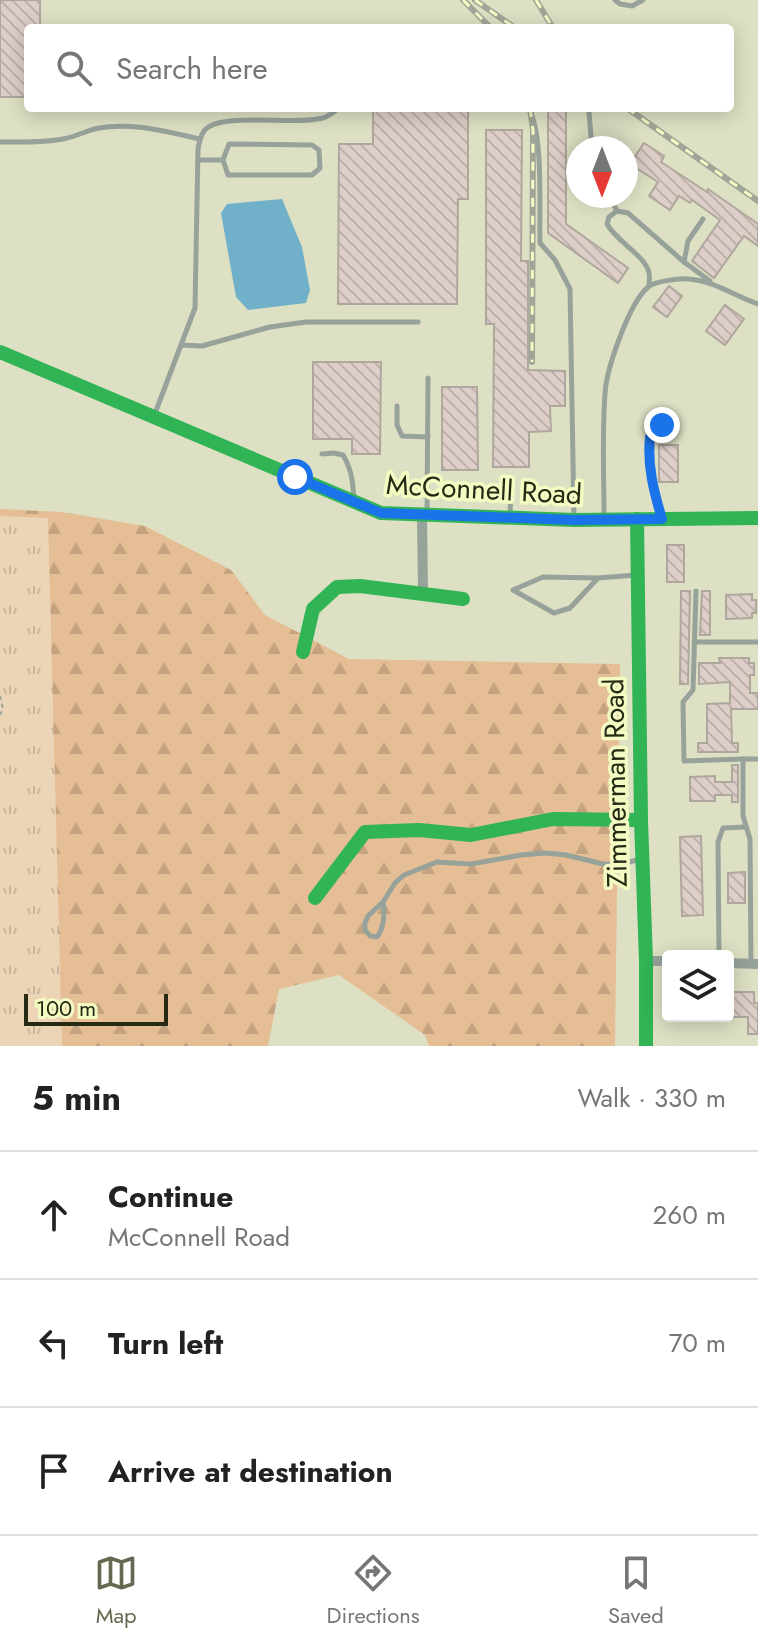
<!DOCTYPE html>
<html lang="en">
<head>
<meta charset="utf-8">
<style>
  :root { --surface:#fff; --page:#f6f6f6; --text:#222; --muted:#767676; --line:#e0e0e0; --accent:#666951 }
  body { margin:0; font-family:Jost,sans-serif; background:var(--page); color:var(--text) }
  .controls { position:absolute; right:24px; bottom:24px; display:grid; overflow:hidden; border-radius:8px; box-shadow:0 4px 20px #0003 }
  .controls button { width:72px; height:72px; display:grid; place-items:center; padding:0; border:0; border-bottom:2px solid var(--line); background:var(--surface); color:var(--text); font:40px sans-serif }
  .compass { position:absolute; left:566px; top:136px; width:72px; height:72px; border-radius:50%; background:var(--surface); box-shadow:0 4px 20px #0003; rotate:180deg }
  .scale { position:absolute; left:24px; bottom:20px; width:144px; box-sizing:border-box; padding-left:8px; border:4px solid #262913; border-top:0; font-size:22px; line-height:28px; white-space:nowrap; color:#262913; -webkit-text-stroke:6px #f3fbc3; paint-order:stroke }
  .stop { position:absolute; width:24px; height:24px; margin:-18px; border:6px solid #1a73e8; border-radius:50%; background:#fff }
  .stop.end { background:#1a73e8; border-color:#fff; box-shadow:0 2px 8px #0008 }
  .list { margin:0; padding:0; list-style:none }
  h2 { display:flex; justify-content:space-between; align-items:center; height:104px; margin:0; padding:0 32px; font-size:34px }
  h2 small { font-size:26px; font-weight:400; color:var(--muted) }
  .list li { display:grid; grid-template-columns:52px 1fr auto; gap:24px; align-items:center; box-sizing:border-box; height:128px; padding:0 32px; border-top:2px solid var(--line) }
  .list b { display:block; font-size:30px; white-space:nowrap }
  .list p { margin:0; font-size:26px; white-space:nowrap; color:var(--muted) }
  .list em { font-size:26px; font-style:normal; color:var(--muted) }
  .icon { flex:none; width:44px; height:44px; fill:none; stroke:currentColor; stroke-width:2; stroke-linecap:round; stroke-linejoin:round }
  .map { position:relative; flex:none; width:758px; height:1046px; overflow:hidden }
  .search { position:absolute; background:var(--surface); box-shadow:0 4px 20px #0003; left:24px; right:24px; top:24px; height:88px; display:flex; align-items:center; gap:20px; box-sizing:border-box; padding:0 28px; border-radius:8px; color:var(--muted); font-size:30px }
  .sheet { height:488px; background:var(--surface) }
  nav { display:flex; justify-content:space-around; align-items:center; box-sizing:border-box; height:112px; border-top:2px solid var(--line); background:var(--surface); font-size:22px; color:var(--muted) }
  nav a { display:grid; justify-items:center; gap:4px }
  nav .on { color:var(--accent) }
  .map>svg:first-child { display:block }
</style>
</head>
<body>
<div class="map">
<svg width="758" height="1046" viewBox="0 0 758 1046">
  <defs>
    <pattern id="forest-firs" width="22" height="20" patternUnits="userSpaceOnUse" patternTransform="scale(2)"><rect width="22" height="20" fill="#e6be95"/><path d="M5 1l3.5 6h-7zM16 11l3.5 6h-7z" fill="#c5a380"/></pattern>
    <pattern id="park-tufts" width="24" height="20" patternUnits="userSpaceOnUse" patternTransform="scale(2)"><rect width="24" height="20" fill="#ecd4b6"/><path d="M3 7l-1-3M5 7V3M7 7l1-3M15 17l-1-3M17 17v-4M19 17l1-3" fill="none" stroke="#cab69c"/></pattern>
    <pattern id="building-back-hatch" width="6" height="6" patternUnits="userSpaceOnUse" patternTransform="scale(2)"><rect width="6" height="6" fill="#decec8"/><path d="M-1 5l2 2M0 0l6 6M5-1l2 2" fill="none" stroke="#beb1ab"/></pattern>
  </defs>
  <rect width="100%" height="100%" fill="#dde0c3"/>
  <!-- forest -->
  <path fill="url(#forest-firs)" d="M 0,509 L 62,512 L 145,526 L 231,570 L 265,615 L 349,659 L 620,664 L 615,1046 L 429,1046 L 425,1035 L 339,975 L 279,989 L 268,1046 L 0,1046 Z"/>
  <!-- park -->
  <path fill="url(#park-tufts)" d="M 0,516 L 48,518 L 62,1046 L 0,1046 Z"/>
  <!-- water -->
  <path fill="#70b1c9" d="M 282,199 L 302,247 L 310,290 L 306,303 L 248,310 L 236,297 L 221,213 L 227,204 Z"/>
  <!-- building -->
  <g fill="url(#building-back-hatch)" stroke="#afa79e" stroke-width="2">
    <path d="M 0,0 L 40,0 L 40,28 L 28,28 L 28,97 L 0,97 Z"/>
    <path d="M 373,108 L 468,108 L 468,199 L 458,199 L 457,304 L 338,304 L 339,144 L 373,144 Z"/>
    <path d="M 548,108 L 566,108 L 566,224 L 628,268 L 618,283 L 548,233 Z"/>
    <path d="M 486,130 L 522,130 L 521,261 L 528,261 L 528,370 L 565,371 L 565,406 L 550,406 L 551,431 L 529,432 L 529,467 L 493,467 L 494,324 L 486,324 Z"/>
    <path d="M 644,143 L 664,156 L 661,162 L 707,192 L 708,189 L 758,224 L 758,246 L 744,236 L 714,278 L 692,261 L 720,220 L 692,200 L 690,203 L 679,196 L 670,210 L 649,196 L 658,182 L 630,164 Z"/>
    <path d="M 669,286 L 682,296 L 667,317 L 653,307 Z"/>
    <path d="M 725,305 L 744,319 L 725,345 L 706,331 Z"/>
    <path d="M 313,362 L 381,362 L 380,454 L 352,454 L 352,439 L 313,439 Z"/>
    <path d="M 442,387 L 477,387 L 478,470 L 442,470 Z"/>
    <rect x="659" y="445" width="19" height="37"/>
    <rect x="667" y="545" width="17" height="37"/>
    <path d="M 681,591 L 690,591 L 688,684 L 680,684 Z"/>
    <path d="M 702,591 L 710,591 L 710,635 L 700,635 Z"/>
    <path d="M 752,594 L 752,600 L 756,600 L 756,613 L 752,613 L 752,618 L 726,619 L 726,595 Z"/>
    <path d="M 719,658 L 749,658 L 749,663 L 754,663 L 754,675 L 750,675 L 750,693 L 758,693 L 758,709 L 731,709 L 732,743 L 738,743 L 738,752 L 698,752 L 698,743 L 707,743 L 707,704 L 730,703 L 730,682 L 699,684 L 699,663 L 720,663 Z"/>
    <path d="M 732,765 L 738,765 L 738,802 L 732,802 L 732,795 L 715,795 L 715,801 L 690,801 L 690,777 L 715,776 L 715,782 L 732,782 Z"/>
    <path d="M 701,836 L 703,915 L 682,916 L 680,837 Z"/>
    <path d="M 745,872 L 745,903 L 728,903 L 728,873 Z"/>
    <path d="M 728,992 L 754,992 L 754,1003 L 758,1003 L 758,1034 L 748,1034 L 748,1017 L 728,1017 Z"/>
  </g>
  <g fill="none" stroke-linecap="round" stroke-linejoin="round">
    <!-- path -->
    <path stroke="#9ea598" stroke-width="2" stroke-dasharray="4 4" stroke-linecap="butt" d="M 0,696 L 3,709 L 0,715"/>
    <!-- lane -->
    <g stroke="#96a29a" stroke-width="5">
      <path d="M 615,0 L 620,4 L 632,6 L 643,0"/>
      <path d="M 528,108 C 544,131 539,212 540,243 L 555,260 L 570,289 L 574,519"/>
      <path d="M 589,112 L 592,148"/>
      <path d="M 0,142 C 21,142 42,143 63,139 C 76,137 87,130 99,128 C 133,122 167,132 200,139"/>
      <path d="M 198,160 L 223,160 L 228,175 L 312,175 L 320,168 L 319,150 L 312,145 L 229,144 L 223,160"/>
      <path d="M 609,196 L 617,211"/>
      <path d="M 703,219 L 688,241 L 684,262 L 710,281"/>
      <path d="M 649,286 C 649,282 650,277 649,273 C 646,256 616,241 607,224 L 609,217 L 617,211 L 628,213 L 684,262"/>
      <path d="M 181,345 L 202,346 L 270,327 L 306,322 L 418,322"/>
      <path d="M 397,406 L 397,425 L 402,436 L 428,437"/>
      <path d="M 154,416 L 195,308 L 198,149 C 199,143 200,137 204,131 C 220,111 295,126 323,118 C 329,116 334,112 339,108"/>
      <path d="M 322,454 L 334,453 L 343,455 C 352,470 353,483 354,501"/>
      <path d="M 427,515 L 428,378"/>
      <path d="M 510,515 L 511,484"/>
      <path d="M 604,516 C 604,476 602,434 605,394 C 606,370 629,303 648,287 C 655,281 680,278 689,279 C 714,281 735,296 758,304"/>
      <path d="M 662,518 C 654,491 647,466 650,437 L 662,425"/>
      <path d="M 598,578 L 570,608 L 554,613 L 513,590 L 543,577 L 598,578 L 636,575"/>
      <path d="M 696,591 L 693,690 L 683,702 L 684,761 L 743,759"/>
      <path d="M 695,642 L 758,642"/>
      <path d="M 383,902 C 385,913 384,928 377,937 L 370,936 L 365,930 L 365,923 L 368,916 L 383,902 L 395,883 L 404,875 L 437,862 L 471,864 L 521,855 L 546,853 L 566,855 L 603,864 L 621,864 L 641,859"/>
      <path d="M 719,956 L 718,842 L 723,828 L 746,827"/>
      <path d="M 751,963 L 750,839 L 743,816 L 743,759 L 758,759"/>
    </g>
    <!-- street -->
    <g stroke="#96a29a" stroke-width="10">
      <path d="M 422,515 L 423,593"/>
      <path d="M 646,961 L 668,961"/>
      <path d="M 728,963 L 758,964"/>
    </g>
    <!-- fast -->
    <g stroke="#30b455" stroke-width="14">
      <path d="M 0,352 L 381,513 L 574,520 L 758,518"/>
      <path d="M 637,519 L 641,820 L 646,961 L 646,1046"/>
      <path d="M 303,652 L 313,609 L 337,587 L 360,586 L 463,599"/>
      <path d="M 315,898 L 365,832 L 419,830 L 471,835 L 553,819 L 641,820"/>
    </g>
    <!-- rail casing -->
    <g stroke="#a0a697" stroke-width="6">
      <g id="rail">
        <path d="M 463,0 L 491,28"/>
        <path d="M 475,0 L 515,28"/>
        <path d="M 536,0 L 553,28"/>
        <path d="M 530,108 L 533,130 L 532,362"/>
        <path d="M 627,108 L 758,201"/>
      </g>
    </g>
    <!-- rail -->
    <use href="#rail" stroke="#f3fbc3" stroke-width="3" stroke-dasharray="9" stroke-linecap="butt"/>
  </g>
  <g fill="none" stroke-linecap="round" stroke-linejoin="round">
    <!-- route -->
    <path stroke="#1a73e8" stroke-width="10" d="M 295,477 L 381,513 L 574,520 L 662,519 C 654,492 647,466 650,437 L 662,425"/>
  </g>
  <g text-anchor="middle" stroke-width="7" stroke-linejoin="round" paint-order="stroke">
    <!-- street labels -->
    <g font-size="28" fill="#262913" stroke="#f3fbc3">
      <text transform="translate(484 489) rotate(3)" y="10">McConnell Road</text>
      <text transform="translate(615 783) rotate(-91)" y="10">Zimmerman Road</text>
    </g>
  </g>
</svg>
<div class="controls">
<button><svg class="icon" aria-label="layers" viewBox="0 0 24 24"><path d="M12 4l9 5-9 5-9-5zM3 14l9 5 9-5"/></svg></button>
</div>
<svg class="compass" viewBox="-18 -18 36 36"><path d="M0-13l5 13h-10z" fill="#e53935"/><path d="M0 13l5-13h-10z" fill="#767676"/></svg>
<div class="scale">100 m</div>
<div class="stop" style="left:295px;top:477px"></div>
<div class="stop end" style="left:662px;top:425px"></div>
<div class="search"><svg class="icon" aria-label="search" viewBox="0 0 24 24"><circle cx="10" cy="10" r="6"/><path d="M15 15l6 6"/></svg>Search here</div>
</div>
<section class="sheet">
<h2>5 min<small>Walk · 330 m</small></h2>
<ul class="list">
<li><svg class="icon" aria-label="ahead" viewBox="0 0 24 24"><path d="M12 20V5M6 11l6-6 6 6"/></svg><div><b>Continue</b><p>McConnell Road</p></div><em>260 m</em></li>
<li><svg class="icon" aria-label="left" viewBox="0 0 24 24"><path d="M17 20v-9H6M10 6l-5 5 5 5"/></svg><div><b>Turn left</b></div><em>70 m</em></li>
<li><svg class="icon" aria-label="arrive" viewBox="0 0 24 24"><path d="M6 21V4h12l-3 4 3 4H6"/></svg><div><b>Arrive at destination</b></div></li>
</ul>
</section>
<nav>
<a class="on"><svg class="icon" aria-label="map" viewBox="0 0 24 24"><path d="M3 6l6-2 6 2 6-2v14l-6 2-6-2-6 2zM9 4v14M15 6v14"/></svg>Map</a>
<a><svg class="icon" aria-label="directions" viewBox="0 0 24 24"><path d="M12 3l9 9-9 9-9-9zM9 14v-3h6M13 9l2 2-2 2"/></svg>Directions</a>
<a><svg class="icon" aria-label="saved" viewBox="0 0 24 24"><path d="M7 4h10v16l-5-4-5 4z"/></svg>Saved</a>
</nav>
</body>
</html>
